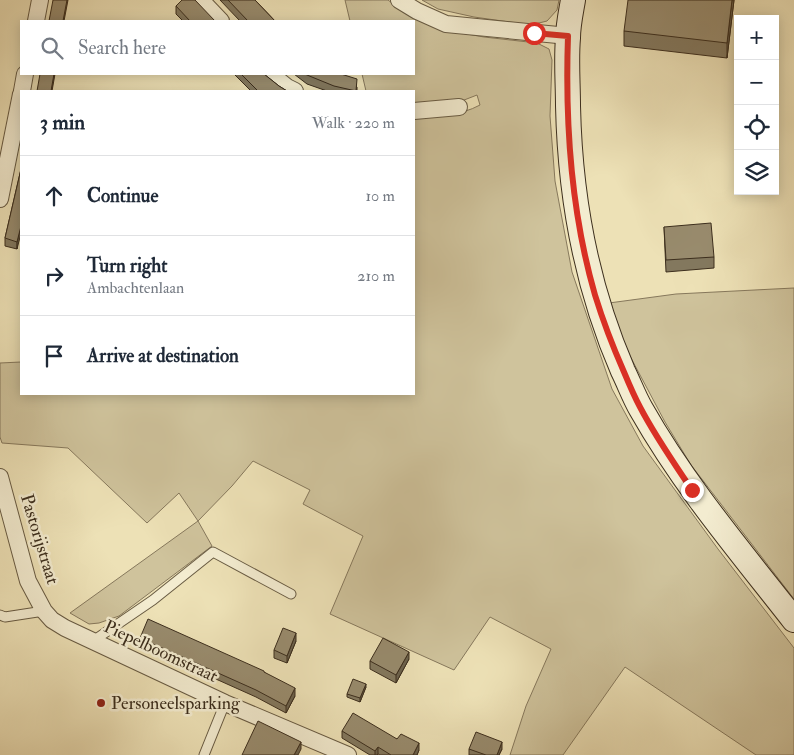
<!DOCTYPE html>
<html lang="en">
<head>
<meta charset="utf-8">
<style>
  :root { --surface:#fff; --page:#f6f6f7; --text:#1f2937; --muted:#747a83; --line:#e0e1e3 }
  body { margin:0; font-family:"IM FELL Double Pica",serif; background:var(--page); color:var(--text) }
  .controls { position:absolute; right:15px; top:15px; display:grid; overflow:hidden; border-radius:0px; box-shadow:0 2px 12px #0003 }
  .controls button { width:45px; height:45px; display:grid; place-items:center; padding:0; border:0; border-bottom:1px solid var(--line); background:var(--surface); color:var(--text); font:25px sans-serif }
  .stop { position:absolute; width:15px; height:15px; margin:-11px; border:4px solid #d93025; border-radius:50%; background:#fff }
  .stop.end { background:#d93025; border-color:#fff; box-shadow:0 1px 5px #0008 }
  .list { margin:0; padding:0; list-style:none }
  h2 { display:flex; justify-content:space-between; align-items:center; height:65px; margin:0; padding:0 20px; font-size:21px }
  h2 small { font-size:16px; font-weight:400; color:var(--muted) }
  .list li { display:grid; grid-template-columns:32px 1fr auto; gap:15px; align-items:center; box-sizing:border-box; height:80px; padding:0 20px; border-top:1px solid var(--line) }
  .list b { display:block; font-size:19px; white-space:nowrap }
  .list p { margin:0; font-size:16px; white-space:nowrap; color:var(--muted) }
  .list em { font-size:16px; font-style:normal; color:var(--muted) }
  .icon { flex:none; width:28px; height:28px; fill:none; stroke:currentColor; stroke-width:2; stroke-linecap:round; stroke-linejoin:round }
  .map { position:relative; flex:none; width:794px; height:755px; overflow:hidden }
  .search { position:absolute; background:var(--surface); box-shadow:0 2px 12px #0003; left:20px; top:20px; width:395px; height:55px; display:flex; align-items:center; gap:12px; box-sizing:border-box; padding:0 18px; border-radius:0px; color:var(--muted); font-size:19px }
  .panel { position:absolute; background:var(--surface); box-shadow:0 2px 12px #0003; left:20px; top:90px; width:395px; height:305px; border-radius:0px }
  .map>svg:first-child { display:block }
</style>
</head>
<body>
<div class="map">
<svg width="794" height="755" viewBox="0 0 794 755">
  <rect width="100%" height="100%" fill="#ede1b6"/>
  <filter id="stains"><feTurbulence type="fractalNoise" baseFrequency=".004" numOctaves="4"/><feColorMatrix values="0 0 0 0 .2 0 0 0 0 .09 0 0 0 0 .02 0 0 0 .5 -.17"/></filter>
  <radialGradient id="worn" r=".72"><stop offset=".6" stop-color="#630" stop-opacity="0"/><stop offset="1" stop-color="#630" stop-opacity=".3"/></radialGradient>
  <!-- green -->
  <g fill="#cfc39c" stroke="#86785c">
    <path d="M 345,0 L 388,0 L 405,13 L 450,31 L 484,37 L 537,43 L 549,49 L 552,60 L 550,116 L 555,181 L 572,272 L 612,389 L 643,446 L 718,549 L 794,648 L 794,755 L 756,755 L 625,667 L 563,755 L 510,755 L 526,706 L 551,649 L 490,617 L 454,670 L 330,614 L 363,536 L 303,504 L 310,490 L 253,461 L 232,486 L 198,521 L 212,546 L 119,616 L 99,623 L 89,624 L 70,613 L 198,521 L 179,493 L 147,523 L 68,448 L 2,443 L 0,437 L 0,363 L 21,362 L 21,394 L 414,394 L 414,118 C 437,116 460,116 480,105 L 477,95 L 459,102 L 414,103 L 414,91 L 366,91 L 362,74 L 414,74 L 414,21 L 350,21 Z"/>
    <path d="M 422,0 L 559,0 L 557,10 L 547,21 L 531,25 L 474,17 L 438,9 Z"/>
    <path d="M 794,288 L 794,599 L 691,465 L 665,422 L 623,343 L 609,303 L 676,294 Z"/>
  </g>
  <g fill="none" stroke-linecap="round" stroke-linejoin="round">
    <!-- lane casing -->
    <g stroke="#685b43" stroke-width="11">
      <g id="lane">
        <path d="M 0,615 L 5,617 L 44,611"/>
        <path d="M 93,641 L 153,600 L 213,552 L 291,594"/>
        <path d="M 204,755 L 225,703"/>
      </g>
    </g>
    <!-- street casing -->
    <g stroke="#685b43" stroke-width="18">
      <g id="street">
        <path d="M 201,0 L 221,21"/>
        <path d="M 399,0 L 417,11 L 446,24 L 568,36"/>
        <path d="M 36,21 L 40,0"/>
        <path d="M 271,74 L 287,87 L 295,91"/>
        <path d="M 22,91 L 25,74"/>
        <path d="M 414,111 L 459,107"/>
        <path d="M 0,199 L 21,94"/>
        <path d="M 0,477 L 28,581 L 44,611 L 52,620 L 65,628 L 225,703 L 348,755"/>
      </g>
    </g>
    <!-- secondary casing -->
    <g stroke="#3c2e1d" stroke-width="26">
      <path id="secondary" d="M 573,0 C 571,12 568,25 568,38 C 566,60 568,83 568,106 C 570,198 586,286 623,371 C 629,383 634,397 641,409 C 684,485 740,551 794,620"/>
    </g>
    <!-- lane -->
    <use href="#lane" stroke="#f3ecd0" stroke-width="9"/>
    <!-- street -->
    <use href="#street" stroke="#f3ecd0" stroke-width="16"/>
    <!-- secondary -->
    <use href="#secondary" stroke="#f3ecd0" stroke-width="24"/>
  </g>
  <!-- wall -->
  <g fill="#83785e" stroke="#3c2e1d">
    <path d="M 220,0 L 255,0 L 275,21 L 240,21 Z"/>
    <path d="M 734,0 L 727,58 L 624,46 L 624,31 Z"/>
    <path d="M 176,6 L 215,21 L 183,21 L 176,14 Z"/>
    <path d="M 234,74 L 264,74 L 279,86 L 287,91 L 251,91 Z"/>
    <path d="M 294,74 L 341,74 L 357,87 L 357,91 L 327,91 L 307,84 Z"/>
    <path d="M 21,169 L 17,249 L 5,246 L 5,238 Z"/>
    <path d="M 664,227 L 714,257 L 714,268 L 666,272 Z"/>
    <path d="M 140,638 L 264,672 L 295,696 L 286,713 L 256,697 L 140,645 Z"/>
    <path d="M 296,641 L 287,663 L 274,658 L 274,650 Z"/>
    <path d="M 409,659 L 396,683 L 370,669 L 370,661 Z"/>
    <path d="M 366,687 L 360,702 L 347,697 L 347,694 Z"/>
    <path d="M 342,731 L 397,739 L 419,750 L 417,755 L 380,755 L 378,754 L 377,755 L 370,755 L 342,738 Z"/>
    <path d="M 469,749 L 502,749 L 499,755 L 469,755 Z"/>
  </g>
  <!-- shaded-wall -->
  <g fill="#6a614c" stroke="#3c2e1d">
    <path d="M 67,0 L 68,0 L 64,21 L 63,21 Z"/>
    <path d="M 732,0 L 734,0 L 727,58 L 727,43 Z"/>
    <path d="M 54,74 L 55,74 L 52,91 L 51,91 Z"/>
    <path d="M 21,226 L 21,233 L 17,249 L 17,242 Z"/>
    <path d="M 296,633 L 296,641 L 287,663 L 287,656 Z"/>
    <path d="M 409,652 L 409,659 L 396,683 L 396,675 Z"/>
    <path d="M 366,684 L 366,687 L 360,702 L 360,698 Z"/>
    <path d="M 295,688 L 295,696 L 286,713 L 286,706 Z"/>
    <path d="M 301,742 L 301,749 L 298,755 L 294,755 Z"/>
    <path d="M 502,742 L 502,749 L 499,755 L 497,755 Z"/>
    <path d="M 419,743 L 419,750 L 417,755 L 413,755 Z"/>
    <path d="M 378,747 L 378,754 L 377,755 L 375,755 L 375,751 Z"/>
  </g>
  <!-- building -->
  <g fill="#988b6d" stroke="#3c2e1d">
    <path d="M 53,0 L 67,0 L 63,21 L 49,21 Z"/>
    <path d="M 182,0 L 195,0 L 215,21 L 190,21 L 176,6 Z"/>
    <path d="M 228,0 L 255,0 L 275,21 L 248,21 Z"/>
    <path d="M 628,0 L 732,0 L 727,43 L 624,31 Z"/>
    <path d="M 40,74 L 54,74 L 51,91 L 37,91 Z"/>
    <path d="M 241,74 L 264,74 L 279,86 L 287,91 L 258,91 Z"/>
    <path d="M 305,74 L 341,74 L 357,79 L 356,91 L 334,86 L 307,75 Z"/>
    <path d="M 21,169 L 21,226 L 17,242 L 5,238 Z"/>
    <path d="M 711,223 L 714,257 L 666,260 L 664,227 Z"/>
    <path d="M 148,619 L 264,671 L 264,672 L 295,688 L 286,706 L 256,690 L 140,638 Z"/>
    <path d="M 283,628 L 296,633 L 287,656 L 274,650 Z"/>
    <path d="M 383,638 L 409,652 L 396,675 L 370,661 Z"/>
    <path d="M 353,679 L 366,684 L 360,698 L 347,694 Z"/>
    <path d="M 353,713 L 397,739 L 401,734 L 419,743 L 413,755 L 391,755 L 378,747 L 375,751 L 342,731 Z"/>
    <path d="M 258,721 L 301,742 L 294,755 L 242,755 Z"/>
    <path d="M 476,732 L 502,742 L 497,755 L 486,755 L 469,749 Z"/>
  </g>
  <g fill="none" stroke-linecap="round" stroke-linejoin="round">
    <!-- route -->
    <path stroke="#d93025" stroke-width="6" d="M 534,33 L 568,36 C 565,122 571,212 595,295 C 603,321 613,347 624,372 C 629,384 634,396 640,407 C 655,436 674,463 692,490"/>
  </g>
  <!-- markers -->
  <circle fill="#8f2418" stroke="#f3ecd0" stroke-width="2" cx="101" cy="703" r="5"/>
  <g text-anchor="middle" stroke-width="5" stroke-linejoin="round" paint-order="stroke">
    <!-- street labels -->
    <g font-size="18" fill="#3c2e1d" stroke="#f3ecd0">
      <text transform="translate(40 539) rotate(73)" y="6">Pastorijstraat</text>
      <text transform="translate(161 651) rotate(25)" y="6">Piepelboomstraat</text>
    </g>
    <!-- poi labels -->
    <g font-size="18" fill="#3c2e1d" stroke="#f3ecd0" text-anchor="start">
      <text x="111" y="709">Personeelsparking</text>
    </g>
  </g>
  <rect width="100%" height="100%" filter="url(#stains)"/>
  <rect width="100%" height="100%" fill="url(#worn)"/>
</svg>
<div class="controls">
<button>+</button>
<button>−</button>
<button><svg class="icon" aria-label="locate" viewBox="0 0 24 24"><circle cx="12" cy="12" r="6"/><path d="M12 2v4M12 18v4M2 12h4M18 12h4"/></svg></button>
<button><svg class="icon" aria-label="layers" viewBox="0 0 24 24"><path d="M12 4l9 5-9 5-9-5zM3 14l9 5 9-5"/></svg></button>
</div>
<div class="stop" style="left:534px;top:33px"></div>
<div class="stop end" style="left:692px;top:490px"></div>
<div class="search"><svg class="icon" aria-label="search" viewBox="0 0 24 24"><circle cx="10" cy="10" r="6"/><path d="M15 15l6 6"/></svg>Search here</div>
<section class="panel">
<h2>3 min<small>Walk · 220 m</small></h2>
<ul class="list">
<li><svg class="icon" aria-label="ahead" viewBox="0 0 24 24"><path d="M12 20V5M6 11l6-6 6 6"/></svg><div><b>Continue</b></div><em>10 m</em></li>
<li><svg class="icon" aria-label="right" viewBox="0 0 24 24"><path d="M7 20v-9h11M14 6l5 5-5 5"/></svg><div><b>Turn right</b><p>Ambachtenlaan</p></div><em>210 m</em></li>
<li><svg class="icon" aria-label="arrive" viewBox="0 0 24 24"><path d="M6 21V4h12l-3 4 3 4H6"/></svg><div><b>Arrive at destination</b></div></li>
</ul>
</section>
</div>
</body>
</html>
